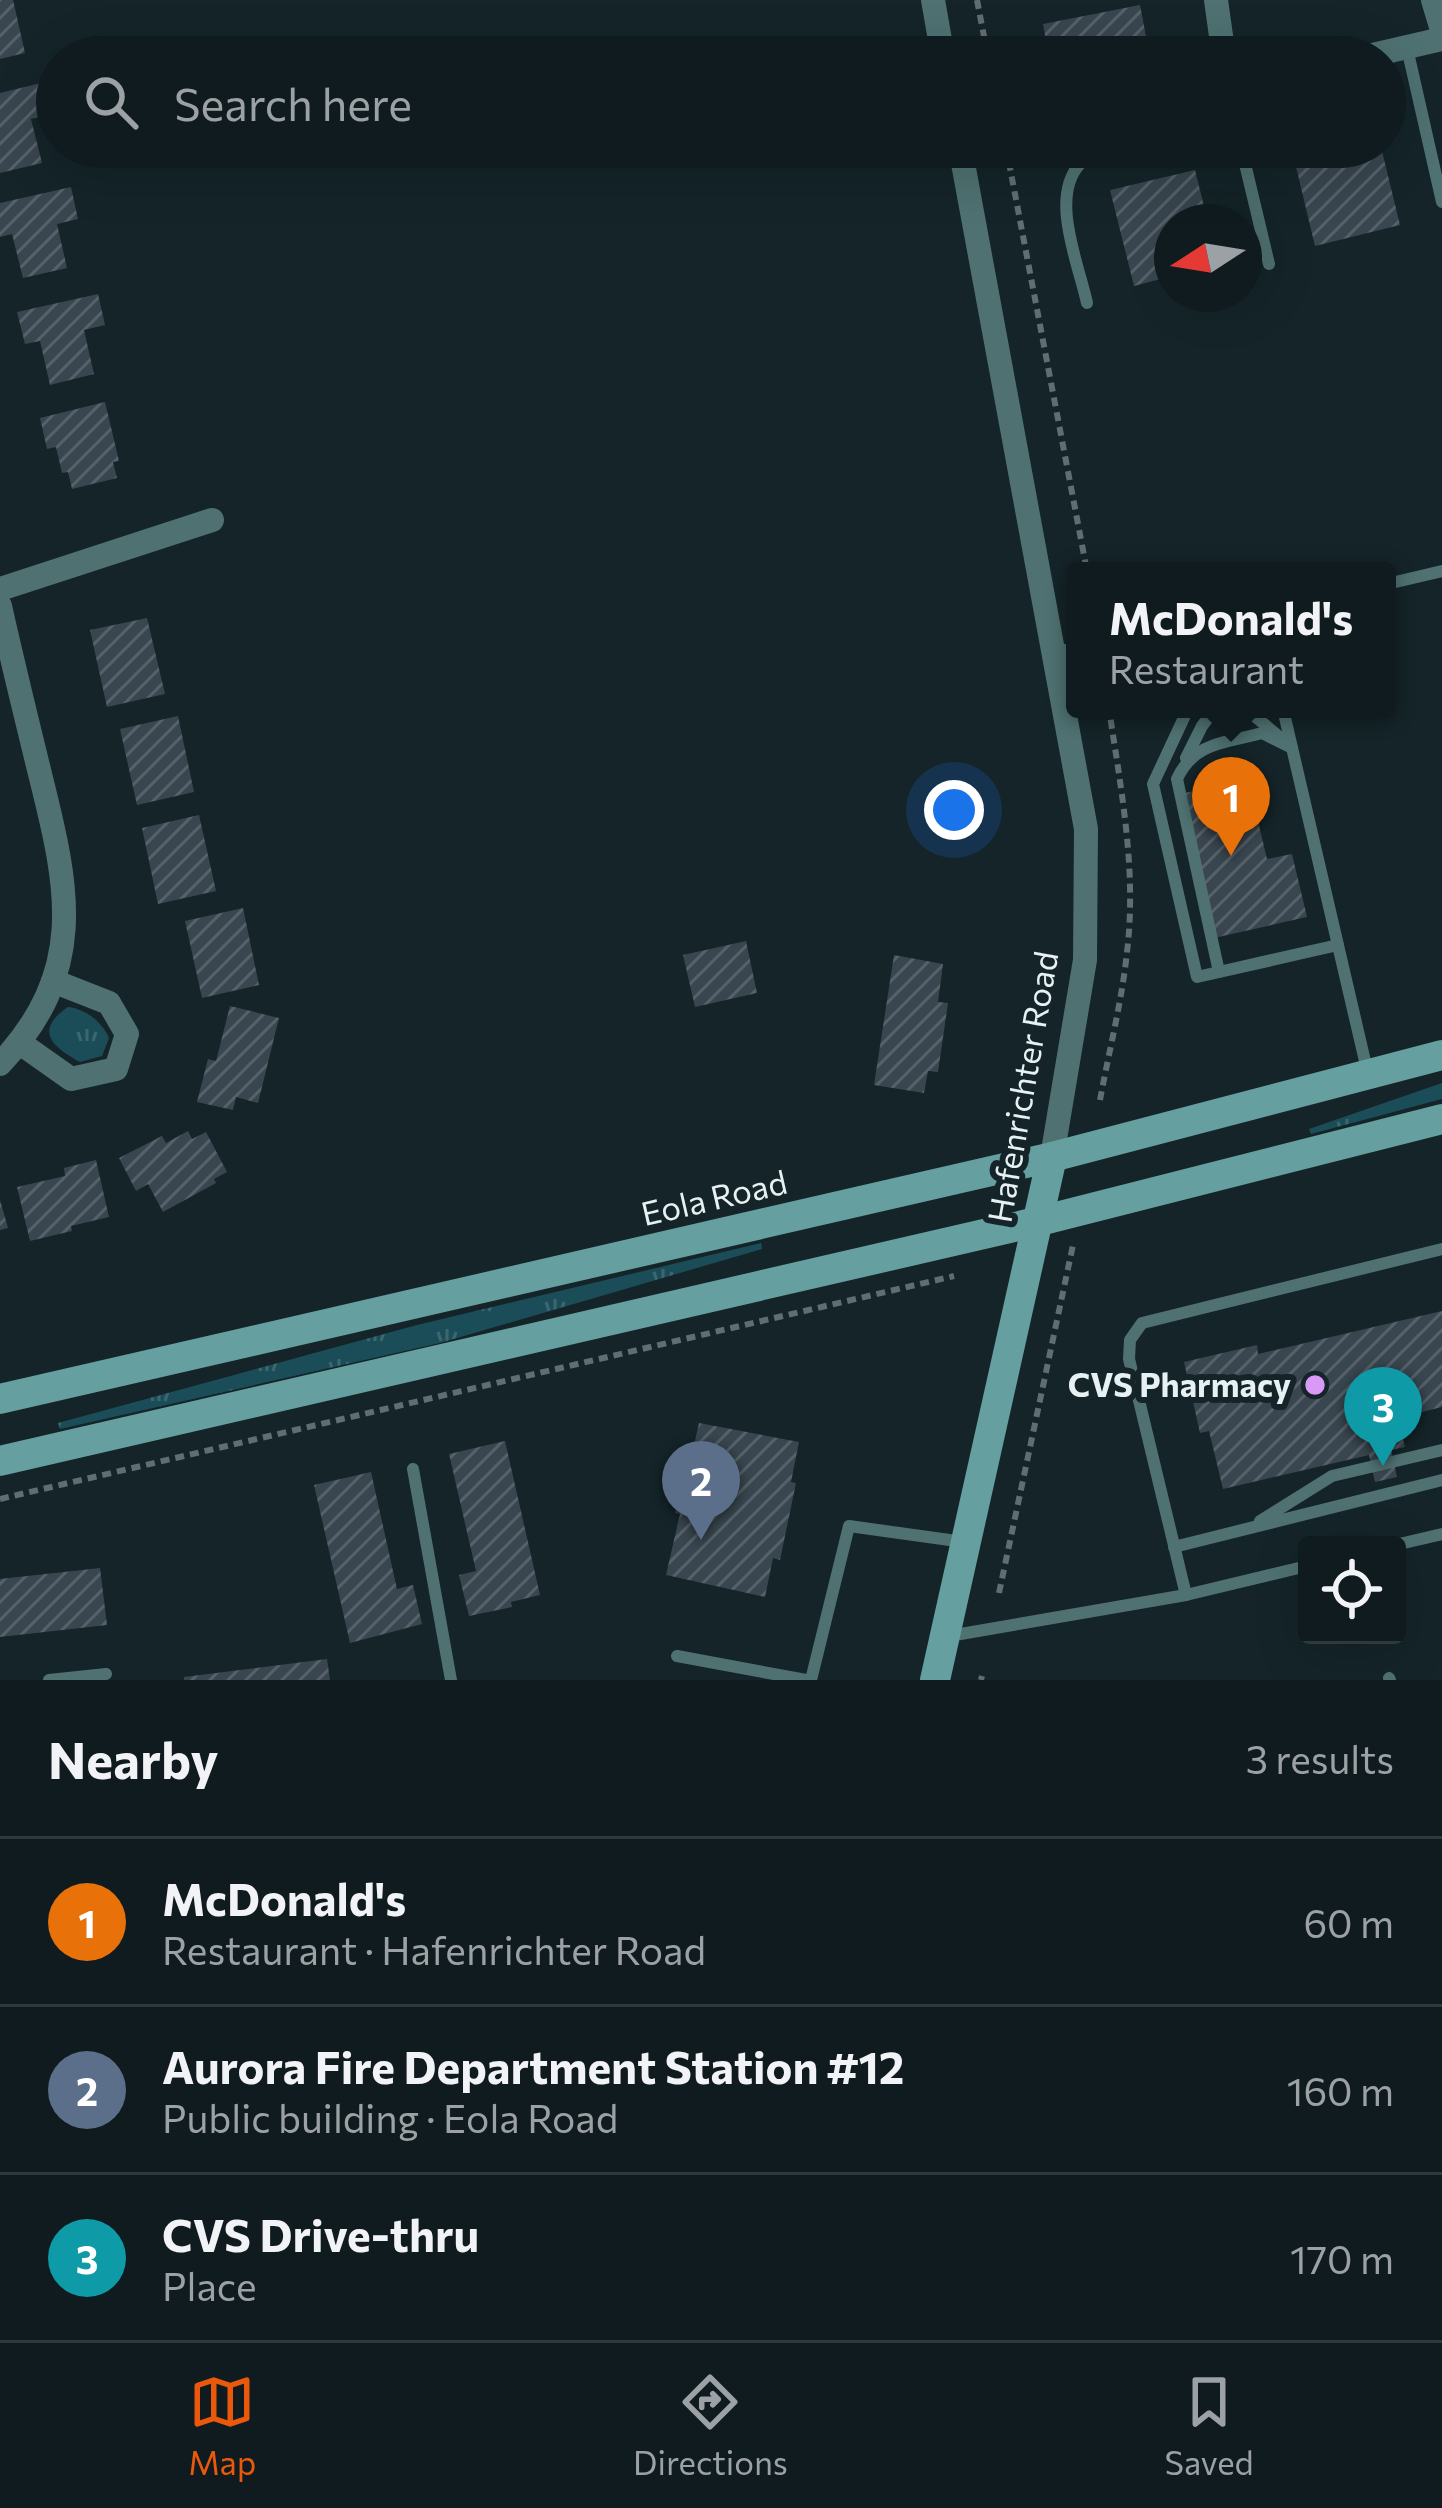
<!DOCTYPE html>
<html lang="en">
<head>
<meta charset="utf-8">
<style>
  :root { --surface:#0f1b1e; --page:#182427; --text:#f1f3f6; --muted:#9ba1a4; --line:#2f393c; --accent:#ea580c }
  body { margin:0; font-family:Commissioner,sans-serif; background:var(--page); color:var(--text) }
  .controls { position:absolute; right:36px; bottom:36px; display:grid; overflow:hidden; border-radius:12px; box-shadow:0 12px 48px #0002 }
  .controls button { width:108px; height:108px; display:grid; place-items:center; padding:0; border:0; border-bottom:3px solid var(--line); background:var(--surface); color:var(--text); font:60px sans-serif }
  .compass { position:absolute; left:1154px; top:204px; width:108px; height:108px; border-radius:50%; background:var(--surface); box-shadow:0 12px 48px #0002; rotate:258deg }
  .you { position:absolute; left:954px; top:810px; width:42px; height:42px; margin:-30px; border:9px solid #fff; border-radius:50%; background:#1a73e8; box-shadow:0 0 0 18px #1a73e833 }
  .badge { display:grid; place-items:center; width:78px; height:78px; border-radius:50%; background:var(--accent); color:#fff; font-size:39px; font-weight:700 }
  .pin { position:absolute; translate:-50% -99px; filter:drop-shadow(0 3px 6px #0008) }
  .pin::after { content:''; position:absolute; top:63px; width:42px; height:36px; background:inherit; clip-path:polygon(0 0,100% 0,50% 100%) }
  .popup { position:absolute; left:1066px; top:562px; width:330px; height:156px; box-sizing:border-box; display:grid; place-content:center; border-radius:12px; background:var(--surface); filter:drop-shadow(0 3px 9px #0005); font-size:39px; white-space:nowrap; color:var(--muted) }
  .popup b { font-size:45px; color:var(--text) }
  .popup::after { content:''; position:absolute; left:50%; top:100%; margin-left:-24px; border:24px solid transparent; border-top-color:var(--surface) }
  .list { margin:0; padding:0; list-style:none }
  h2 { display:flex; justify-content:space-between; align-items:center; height:156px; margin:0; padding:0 48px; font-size:51px }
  h2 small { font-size:39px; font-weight:400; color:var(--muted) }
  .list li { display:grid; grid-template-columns:78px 1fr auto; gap:36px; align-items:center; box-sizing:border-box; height:168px; padding:0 48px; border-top:3px solid var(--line) }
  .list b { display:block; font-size:45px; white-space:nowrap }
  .list p { margin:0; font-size:39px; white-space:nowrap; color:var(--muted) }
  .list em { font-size:39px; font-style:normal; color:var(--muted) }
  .icon { flex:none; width:66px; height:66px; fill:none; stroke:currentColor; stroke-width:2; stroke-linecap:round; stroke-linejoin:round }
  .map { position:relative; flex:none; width:1442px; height:1680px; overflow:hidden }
  .search { position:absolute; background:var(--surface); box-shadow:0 12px 48px #0002; left:36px; right:36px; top:36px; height:132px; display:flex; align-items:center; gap:30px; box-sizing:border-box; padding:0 42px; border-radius:66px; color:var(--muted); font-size:45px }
  .sheet { height:660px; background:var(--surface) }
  nav { display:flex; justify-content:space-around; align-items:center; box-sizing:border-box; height:168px; border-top:3px solid var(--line); background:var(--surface); font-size:33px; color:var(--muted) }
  nav a { display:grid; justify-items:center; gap:6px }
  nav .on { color:var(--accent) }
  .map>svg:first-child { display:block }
</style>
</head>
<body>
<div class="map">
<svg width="1442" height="1680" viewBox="0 0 1442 1680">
  <defs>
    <pattern id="grass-tufts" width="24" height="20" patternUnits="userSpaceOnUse" patternTransform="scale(3)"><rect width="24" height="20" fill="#1b4d58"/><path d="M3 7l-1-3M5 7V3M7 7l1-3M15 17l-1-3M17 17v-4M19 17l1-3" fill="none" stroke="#3c6771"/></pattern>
    <pattern id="building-hatch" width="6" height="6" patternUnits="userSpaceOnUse" patternTransform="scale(3)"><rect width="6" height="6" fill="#39464f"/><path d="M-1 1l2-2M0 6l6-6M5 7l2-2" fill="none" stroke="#566169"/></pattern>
  </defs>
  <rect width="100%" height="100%" fill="#142428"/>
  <!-- grass -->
  <g fill="url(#grass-tufts)">
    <path d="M 68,1007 C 86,1009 102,1022 109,1038 L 102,1056 L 80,1062 C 53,1047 33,1031 68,1007 Z"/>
    <path d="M 1442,1083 L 1442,1099 L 1311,1134 L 1309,1129 Z"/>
    <path d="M 761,1243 L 762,1249 L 440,1343 L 60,1429 L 58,1423 L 417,1325 Z"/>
  </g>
  <!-- building -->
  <g fill="url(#building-hatch)">
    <path d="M 0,0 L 13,0 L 25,53 L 0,59 Z"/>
    <path d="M 1140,5 L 1150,57 L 1049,57 L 1043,24 Z"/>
    <path d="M 45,82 L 52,114 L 31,119 L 42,163 L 0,173 L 0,93 Z"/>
    <path d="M 1305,147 L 1381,147 L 1400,225 L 1315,246 L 1292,150 Z"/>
    <path d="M 1195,170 L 1208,222 L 1172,222 L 1172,276 L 1134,286 L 1110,190 Z"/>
    <path d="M 71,187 L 78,219 L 57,224 L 67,268 L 23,278 L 12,234 L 0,237 L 0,203 Z"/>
    <path d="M 98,294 L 105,325 L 84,330 L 94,374 L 50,385 L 40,341 L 25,344 L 17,312 Z"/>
    <path d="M 105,402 L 119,461 L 113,462 L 117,478 L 72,489 L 68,472 L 62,473 L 56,447 L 47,449 L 40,418 Z"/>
    <path d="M 147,618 L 165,694 L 107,707 L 90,630 Z"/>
    <path d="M 178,716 L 194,792 L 137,805 L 120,729 Z"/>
    <path d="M 1248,779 L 1267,859 L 1292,854 L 1307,917 L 1214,938 L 1180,794 Z"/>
    <path d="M 199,815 L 216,891 L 158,904 L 142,828 Z"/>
    <path d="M 243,908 L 259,985 L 202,998 L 185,921 Z"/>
    <path d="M 746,941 L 757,993 L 695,1007 L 683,955 Z"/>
    <path d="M 894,955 L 943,964 L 938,1002 L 948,1003 L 938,1072 L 928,1071 L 924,1093 L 874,1085 Z"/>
    <path d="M 230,1006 L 279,1018 L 258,1103 L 236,1097 L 233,1110 L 197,1102 L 208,1059 L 216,1061 Z"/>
    <path d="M 188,1131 L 192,1139 L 206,1132 L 227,1172 L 214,1179 L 216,1183 L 163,1212 L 148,1184 L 136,1191 L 119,1158 L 162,1136 L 166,1143 Z"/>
    <path d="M 96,1160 L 109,1217 L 71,1226 L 72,1231 L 30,1241 L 17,1187 L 65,1176 L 64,1168 Z"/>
    <path d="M 0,1200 L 8,1228 L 0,1230 Z"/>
    <path d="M 1442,1311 L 1442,1407 L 1398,1418 L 1405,1447 L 1391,1450 L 1397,1477 L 1375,1482 L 1369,1455 L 1223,1489 L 1209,1431 L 1200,1433 L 1184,1362 L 1257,1345 L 1258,1354 Z"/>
    <path d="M 699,1423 L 799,1442 L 791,1482 L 796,1483 L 780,1560 L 773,1558 L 765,1597 L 666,1575 L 680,1514 L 675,1513 L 681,1484 L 685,1485 Z"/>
    <path d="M 505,1441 L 540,1595 L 511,1602 L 512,1607 L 469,1616 L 459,1575 L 476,1571 L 449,1454 Z"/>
    <path d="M 371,1472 L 397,1589 L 413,1585 L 422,1624 L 350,1643 L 314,1485 Z"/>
    <path d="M 100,1568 L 107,1625 L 0,1637 L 0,1579 Z"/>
    <path d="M 327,1659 L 330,1680 L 184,1680 L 184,1677 Z"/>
  </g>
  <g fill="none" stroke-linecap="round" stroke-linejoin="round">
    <!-- path -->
    <g stroke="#606e71" stroke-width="6" stroke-dasharray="9 6" stroke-linecap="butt">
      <path d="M 977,0 L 988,57"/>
      <path d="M 1006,147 L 1087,571"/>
      <path d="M 1100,1100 C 1109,1051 1122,1001 1127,952 C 1137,871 1121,789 1109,709"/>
      <path d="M 0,1499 L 954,1276"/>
      <path d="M 999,1593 L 1073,1245"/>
      <path d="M 981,1680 L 982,1676"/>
    </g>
    <!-- lane -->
    <g stroke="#4f7171" stroke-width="12">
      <path d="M 1407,48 L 1442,202"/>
      <path d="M 1241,147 L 1269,264"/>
      <path d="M 1087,303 C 1079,265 1049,197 1080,164 C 1091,152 1109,150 1124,147"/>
      <path d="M 1387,584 L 1442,571"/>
      <path d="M 1056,652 L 1075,648"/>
      <path d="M 1188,709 L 1153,784 L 1197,977 L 1338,945"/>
      <path d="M 1246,709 L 1282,739"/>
      <path d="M 1283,709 L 1368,1074"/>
      <path d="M 1186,758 L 1202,726 L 1215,709"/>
      <path d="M 1219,972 L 1177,779 C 1194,742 1225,743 1262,733 L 1292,748"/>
      <path d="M 413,1469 L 451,1680"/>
      <path d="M 1260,1521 L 1332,1476 L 1442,1450"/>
      <path d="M 1395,1545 L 1442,1534"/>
      <path d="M 1174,1547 L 1442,1480"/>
      <path d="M 1186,1595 L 1129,1359 L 1130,1340 L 1142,1323 L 1442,1249"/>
      <path d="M 949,1636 L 1186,1595 L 1307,1566"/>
      <path d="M 677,1656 L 806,1680"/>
      <path d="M 1389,1678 L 1390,1680"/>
      <path d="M 49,1680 L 106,1674"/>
      <path d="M 811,1680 L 849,1526 L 964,1542"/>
    </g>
    <!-- street -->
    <g stroke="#4f7171" stroke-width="24">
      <path d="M 933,0 L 943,57"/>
      <path d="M 1216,0 L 1222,43 L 1229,57"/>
      <path d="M 1433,0 L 1442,30"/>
      <path d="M 1364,57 L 1442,39"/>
      <path d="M 960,147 L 1086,829 L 1085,960 L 1052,1157"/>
      <path d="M 0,589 L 212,520"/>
      <path d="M 0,606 C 13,664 27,721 41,778 C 69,890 87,972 0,1064"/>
      <path d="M 20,1043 L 71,1079 L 116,1069 L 127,1034 L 109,1003 L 53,981"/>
    </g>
    <!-- secondary -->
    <g stroke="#669f9f" stroke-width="30">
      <path d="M 0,1399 L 1052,1157 L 1442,1055"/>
      <path d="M 0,1461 L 1036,1222 L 1442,1119"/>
      <path d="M 935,1680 L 1052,1157"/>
    </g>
  </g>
  <!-- markers -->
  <circle fill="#d99af7" stroke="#142428" stroke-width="4.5" cx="1315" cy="1385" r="12"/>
  <g text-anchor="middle" stroke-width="12" stroke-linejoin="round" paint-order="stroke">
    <!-- street labels -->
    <g font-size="33" fill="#e7f1f4" stroke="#142428">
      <text transform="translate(1023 1087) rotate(-80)" y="12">Hafenrichter Road</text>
      <text transform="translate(714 1198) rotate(-13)" y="12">Eola Road</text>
    </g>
    <!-- poi labels -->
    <g font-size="33" font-weight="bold" fill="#e7f1f4" stroke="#142428" text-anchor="end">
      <text x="1291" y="1397">CVS Pharmacy</text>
    </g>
  </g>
</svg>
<div class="controls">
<button><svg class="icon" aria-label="locate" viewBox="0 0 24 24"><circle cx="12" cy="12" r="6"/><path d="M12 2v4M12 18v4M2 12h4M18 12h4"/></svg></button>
</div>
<svg class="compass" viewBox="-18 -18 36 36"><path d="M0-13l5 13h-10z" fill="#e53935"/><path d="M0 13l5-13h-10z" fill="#9ba1a4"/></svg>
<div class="you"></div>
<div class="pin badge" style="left:1231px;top:856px;background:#e8710a">1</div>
<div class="popup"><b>McDonald's</b>Restaurant</div>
<div class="pin badge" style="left:701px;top:1540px;background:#5c6f8a">2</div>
<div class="pin badge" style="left:1383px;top:1466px;background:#0f9aa8">3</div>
<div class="search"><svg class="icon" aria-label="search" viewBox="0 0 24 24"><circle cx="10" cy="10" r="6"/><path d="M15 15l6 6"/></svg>Search here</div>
</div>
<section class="sheet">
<h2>Nearby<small>3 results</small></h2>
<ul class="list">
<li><span class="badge" style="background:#e8710a">1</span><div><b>McDonald's</b><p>Restaurant · Hafenrichter Road</p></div><em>60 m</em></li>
<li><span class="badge" style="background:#5c6f8a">2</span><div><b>Aurora Fire Department Station #12</b><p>Public building · Eola Road</p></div><em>160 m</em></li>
<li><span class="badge" style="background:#0f9aa8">3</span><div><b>CVS Drive-thru</b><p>Place</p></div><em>170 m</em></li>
</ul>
</section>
<nav>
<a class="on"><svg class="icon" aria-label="map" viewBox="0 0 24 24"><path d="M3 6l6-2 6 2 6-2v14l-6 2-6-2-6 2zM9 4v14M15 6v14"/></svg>Map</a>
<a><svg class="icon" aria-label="directions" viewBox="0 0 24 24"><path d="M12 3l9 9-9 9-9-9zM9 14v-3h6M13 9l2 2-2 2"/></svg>Directions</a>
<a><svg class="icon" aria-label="saved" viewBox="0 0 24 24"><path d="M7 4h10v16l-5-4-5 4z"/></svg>Saved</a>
</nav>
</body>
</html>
